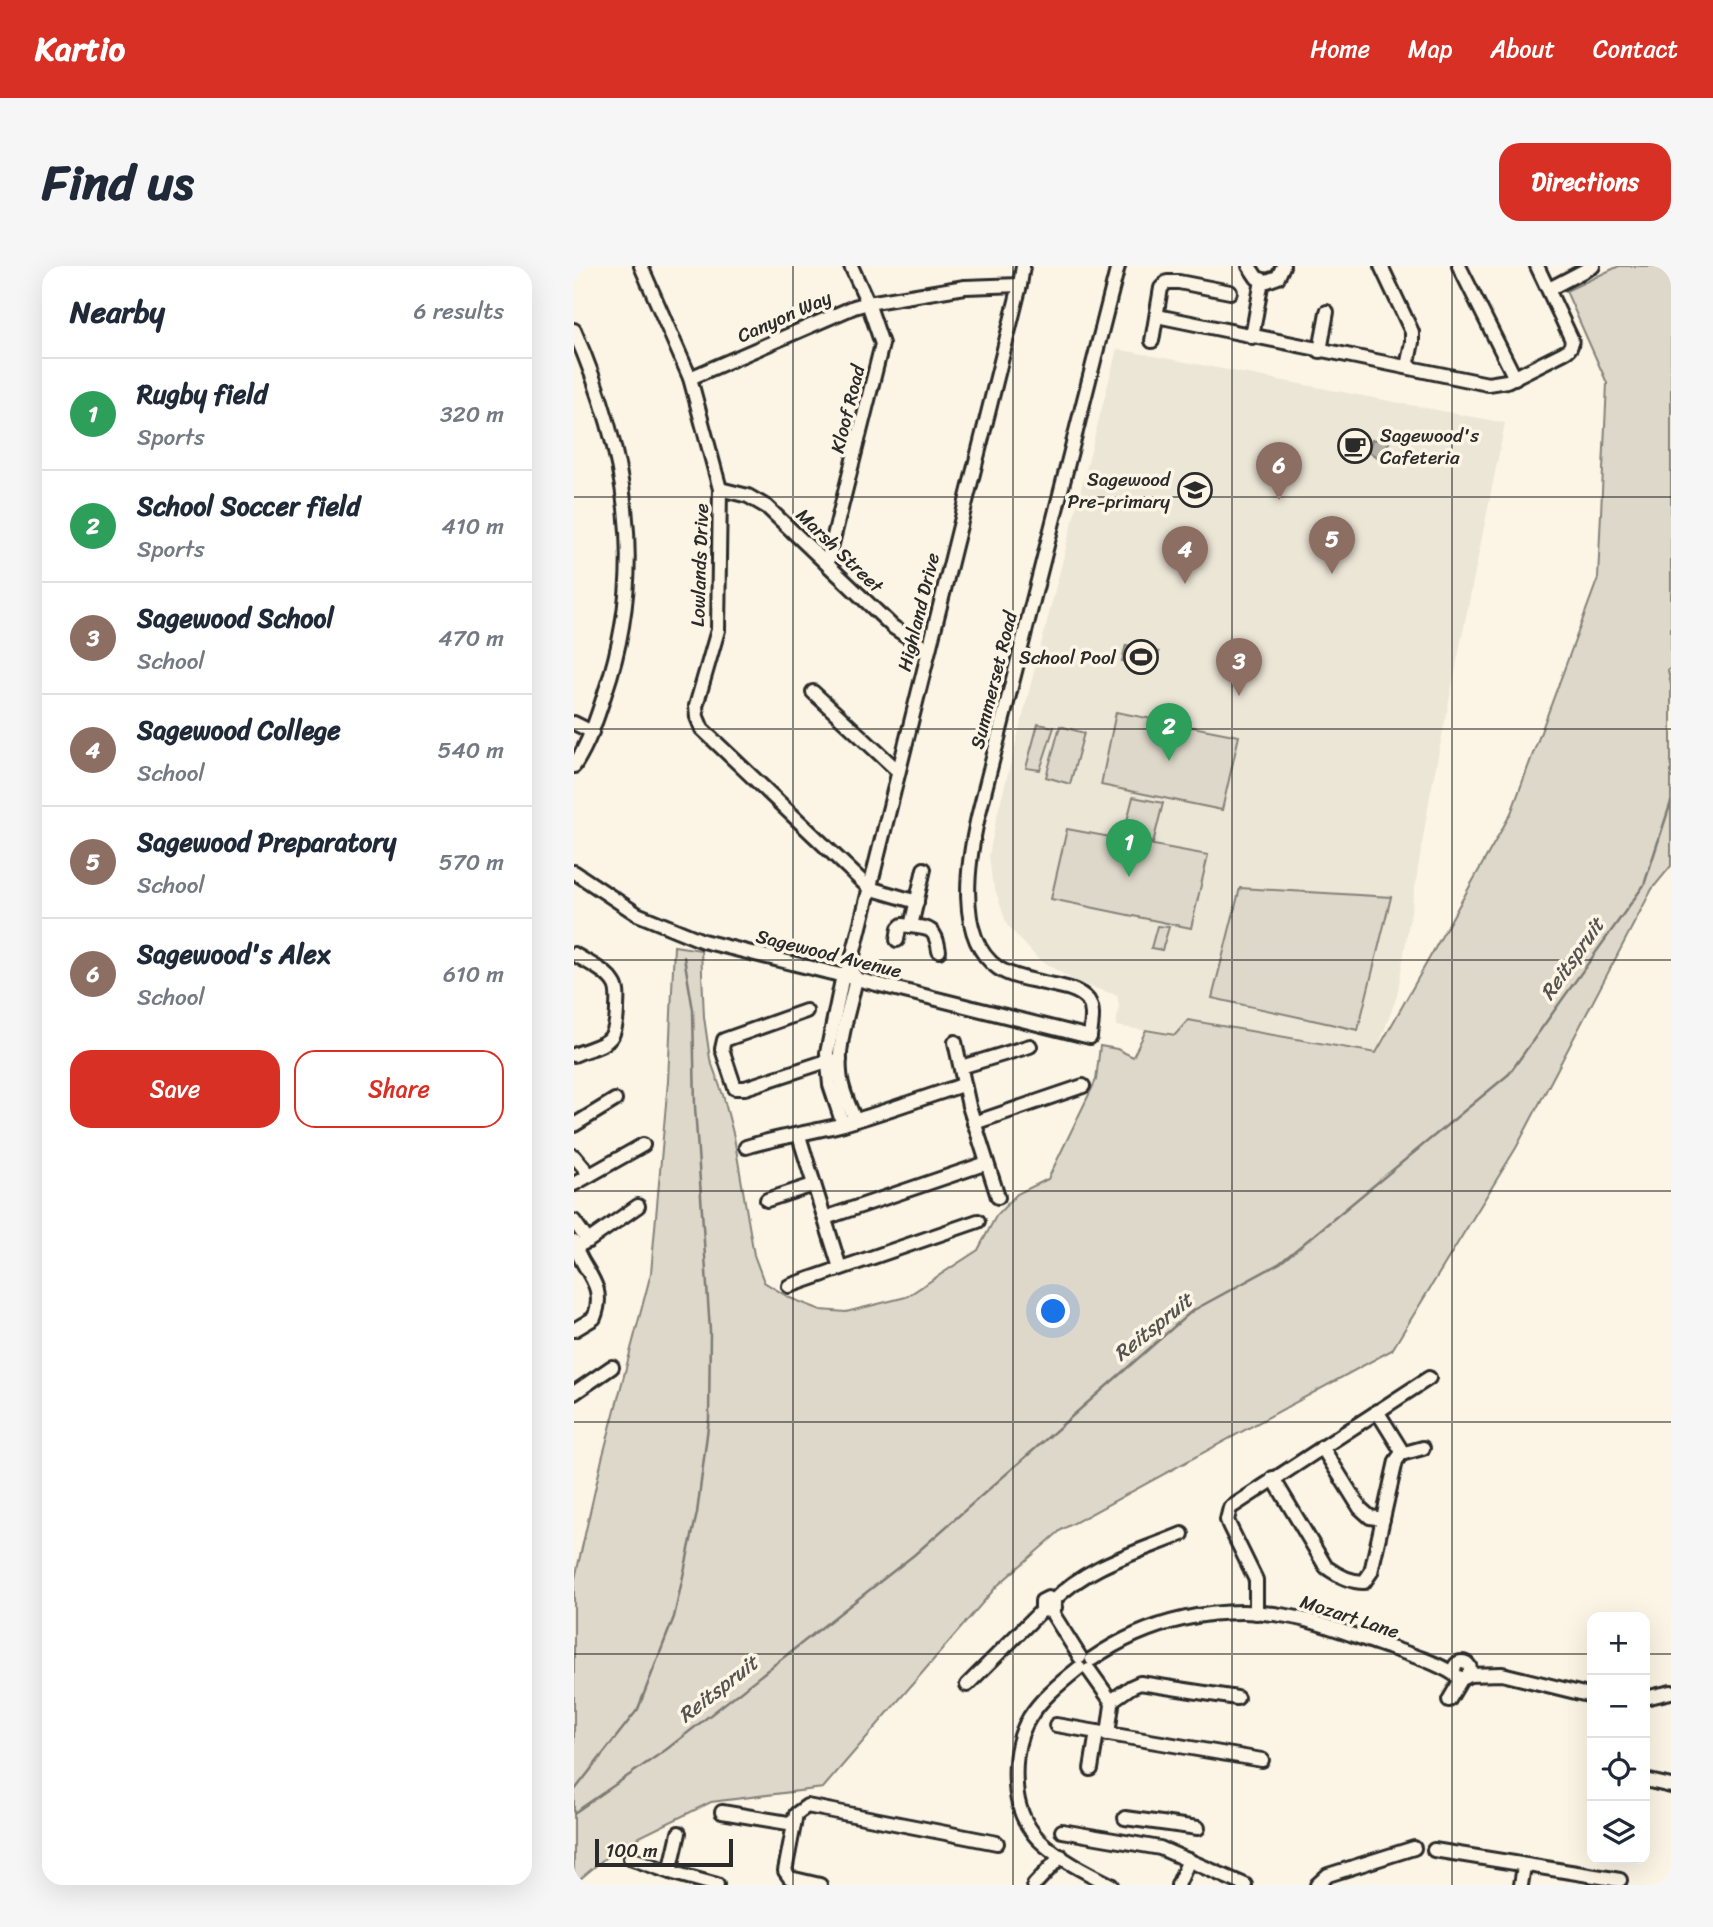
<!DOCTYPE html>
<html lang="en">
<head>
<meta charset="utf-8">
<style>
  :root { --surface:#fff; --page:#f6f6f7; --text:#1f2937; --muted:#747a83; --line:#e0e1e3; --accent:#d93025 }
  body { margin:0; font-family:Sriracha,sans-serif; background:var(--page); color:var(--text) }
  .controls { position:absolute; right:21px; bottom:21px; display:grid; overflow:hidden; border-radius:14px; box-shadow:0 7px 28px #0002 }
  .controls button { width:63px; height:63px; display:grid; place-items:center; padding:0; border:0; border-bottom:2px solid var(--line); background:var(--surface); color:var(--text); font:35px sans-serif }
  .scale { position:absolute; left:21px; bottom:18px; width:138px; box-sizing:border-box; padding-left:7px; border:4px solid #2b2b2b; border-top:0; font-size:19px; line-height:24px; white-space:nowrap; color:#2b2b2b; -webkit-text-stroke:5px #fcf5e5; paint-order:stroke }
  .you { position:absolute; left:480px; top:1046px; width:24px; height:24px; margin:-18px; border:5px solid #fff; border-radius:50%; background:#1a73e8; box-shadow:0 0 0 10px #1a73e833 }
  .badge { display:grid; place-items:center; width:46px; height:46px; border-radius:50%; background:var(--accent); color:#fff; font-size:23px; font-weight:700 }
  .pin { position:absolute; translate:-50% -58px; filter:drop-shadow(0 2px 4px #0008) }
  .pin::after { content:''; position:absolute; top:37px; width:24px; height:21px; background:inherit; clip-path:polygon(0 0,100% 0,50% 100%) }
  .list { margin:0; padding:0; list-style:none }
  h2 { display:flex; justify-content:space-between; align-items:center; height:91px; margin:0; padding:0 28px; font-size:30px }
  h2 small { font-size:23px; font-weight:400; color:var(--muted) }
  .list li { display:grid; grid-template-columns:46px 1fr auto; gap:21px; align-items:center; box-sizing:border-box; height:112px; padding:0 28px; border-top:2px solid var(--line) }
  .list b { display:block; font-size:26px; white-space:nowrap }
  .list p { margin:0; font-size:23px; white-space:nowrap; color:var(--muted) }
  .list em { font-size:23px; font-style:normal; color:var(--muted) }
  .actions { display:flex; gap:14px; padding:21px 28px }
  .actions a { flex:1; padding:16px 0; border:2px solid var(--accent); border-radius:21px; text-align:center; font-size:24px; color:var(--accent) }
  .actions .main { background:var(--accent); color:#fff }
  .icon { flex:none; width:38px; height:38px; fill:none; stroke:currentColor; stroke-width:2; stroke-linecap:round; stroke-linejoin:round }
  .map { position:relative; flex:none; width:1097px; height:1619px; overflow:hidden; border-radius:21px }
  header { display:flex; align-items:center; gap:42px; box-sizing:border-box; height:98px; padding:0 35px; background:var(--accent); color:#fff }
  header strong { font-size:33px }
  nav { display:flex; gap:38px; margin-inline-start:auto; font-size:24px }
  .intro { display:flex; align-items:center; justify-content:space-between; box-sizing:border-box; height:168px; padding:0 42px }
  h1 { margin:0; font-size:49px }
  .button { padding:18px 32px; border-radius:21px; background:var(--accent); color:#fff; font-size:24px; font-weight:700 }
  main { display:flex; gap:42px; padding:0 42px }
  aside { flex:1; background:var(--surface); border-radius:21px; box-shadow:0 7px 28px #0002 }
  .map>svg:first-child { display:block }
</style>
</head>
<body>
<header>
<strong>Kartio</strong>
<nav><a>Home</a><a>Map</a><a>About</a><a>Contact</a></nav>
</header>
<div class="intro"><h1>Find us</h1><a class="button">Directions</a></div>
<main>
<aside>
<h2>Nearby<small>6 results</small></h2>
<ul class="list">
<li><span class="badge" style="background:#2e9e5b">1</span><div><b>Rugby field</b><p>Sports</p></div><em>320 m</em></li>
<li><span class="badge" style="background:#2e9e5b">2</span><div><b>School Soccer field</b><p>Sports</p></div><em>410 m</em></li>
<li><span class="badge" style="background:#8d6e63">3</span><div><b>Sagewood School</b><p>School</p></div><em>470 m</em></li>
<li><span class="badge" style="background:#8d6e63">4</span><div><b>Sagewood College</b><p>School</p></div><em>540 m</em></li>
<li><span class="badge" style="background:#8d6e63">5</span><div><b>Sagewood Preparatory</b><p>School</p></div><em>570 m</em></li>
<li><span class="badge" style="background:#8d6e63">6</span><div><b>Sagewood's Alex</b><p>School</p></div><em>610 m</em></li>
</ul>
<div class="actions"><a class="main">Save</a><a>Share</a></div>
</aside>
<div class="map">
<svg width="1097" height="1619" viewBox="0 0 1097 1619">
  <rect width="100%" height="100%" fill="#fcf5e5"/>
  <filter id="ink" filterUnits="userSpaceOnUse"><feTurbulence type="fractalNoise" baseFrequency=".0143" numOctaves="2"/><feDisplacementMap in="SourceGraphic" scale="14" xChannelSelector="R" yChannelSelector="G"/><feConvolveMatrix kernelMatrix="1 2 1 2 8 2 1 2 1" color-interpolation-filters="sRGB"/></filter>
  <g filter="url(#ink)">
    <!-- built -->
    <path fill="#ece6d7" d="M 543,83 L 931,157 L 856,530 L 823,730 L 802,787 L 614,754 L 601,769 L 542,760 L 545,741 L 543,729 L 504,717 L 464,693 L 433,659 L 427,641 L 418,615 L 415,589 L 423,550 Z"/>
    <!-- green -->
    <g fill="#ded8ca" stroke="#84827a" stroke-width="2">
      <path d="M 1045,0 L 1097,0 L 1097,402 L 1094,404 L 1097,419 L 1097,600 L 1078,623 L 942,882 L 818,1084 L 487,1264 L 423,1320 L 249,1522 L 137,1536 L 43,1582 L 0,1618 L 0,1317 L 28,1193 L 77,1007 L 94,815 L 100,680 L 127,684 L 130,751 L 136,793 L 149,829 L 160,871 L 180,989 L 190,1016 L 216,1032 L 247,1044 L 272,1046 L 332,1031 L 404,984 L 422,950 L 443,928 L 474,913 L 522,814 L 526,780 L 543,783 L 559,791 L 572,764 L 601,769 L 614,754 L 802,787 L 937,547 L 1024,312 L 1033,117 L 992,25 Z"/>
      <path d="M 542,446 L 665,470 L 648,544 L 527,519 Z"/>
      <path d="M 464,458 L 480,461 L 466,504 L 452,502 Z"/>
      <path d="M 486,460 L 510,467 L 496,518 L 472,511 Z"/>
      <path d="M 559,531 L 589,537 L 579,577 L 549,571 Z"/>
      <path d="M 493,563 L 634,589 L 617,662 L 477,633 Z"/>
      <path d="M 666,622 L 817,631 L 784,764 L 638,732 Z"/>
      <path d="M 583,660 L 595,661 L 588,684 L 577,682 Z"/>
    </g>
    <!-- water -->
    <g fill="#b4b0a5" stroke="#7d7b74" stroke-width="2">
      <path d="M 807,173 L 815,176 L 810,193 L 806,193 L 795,186 L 798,174 Z"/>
      <path d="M 552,379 L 585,386 L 581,402 L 548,395 Z"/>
    </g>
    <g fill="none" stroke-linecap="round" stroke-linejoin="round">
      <!-- stream -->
      <g stroke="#7d7b74" stroke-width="2.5">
        <path d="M 0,1525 L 64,1443 L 100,1351 L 123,1247 L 135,1153 L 136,1065 L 121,841 L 119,744 L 110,691"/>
        <path d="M 0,1547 L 93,1483 L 340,1289 L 618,1045 L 706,997 L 935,808 L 1070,619 L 1097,536"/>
      </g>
      <!-- minor casing -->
      <g stroke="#2b2b2b" stroke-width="18">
        <g id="minor">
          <path d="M 67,0 L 116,112 L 146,223 L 144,364 L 122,440 L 123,451 L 128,463 L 295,622 L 343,636"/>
          <path d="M 675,0 L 683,12 L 693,15 L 704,11 L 709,0"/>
          <path d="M 807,0 L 838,66 L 838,76 L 833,101"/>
          <path d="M 885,0 L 941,112"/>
          <path d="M 975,23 L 1019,0"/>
          <path d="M 583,50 L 914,118 L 933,115 L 989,87 C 996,84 999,79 997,72 L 963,0"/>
          <path d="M 0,64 C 52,184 74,301 31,427 C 23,452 15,477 0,500"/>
          <path d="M 678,71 L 688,14"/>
          <path d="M 578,75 L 587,22 L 593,16 L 605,16 L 656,26"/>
          <path d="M 746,85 L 753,46"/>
          <path d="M 116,112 L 280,41 L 294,37 L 391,21 L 446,19"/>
          <path d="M 146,223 L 174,230 L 193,241 L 319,361 L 354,384"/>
          <path d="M 253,298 L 308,78 L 294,37 L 277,0"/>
          <path d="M 239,426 L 324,505"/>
          <path d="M 0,457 L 18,466"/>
          <path d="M 0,606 L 63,648 L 129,675 L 516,771 C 517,759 521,745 514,734 C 504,722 484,720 470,717 C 455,713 437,711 424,702 C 381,672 394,595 404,551 L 544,0"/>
          <path d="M 337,660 L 350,603"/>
          <path d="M 323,674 L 325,662 L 328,659 C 353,663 361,658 365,685"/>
          <path d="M 0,688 C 12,696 32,704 40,717 C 45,724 43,735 43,743 C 42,781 31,776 0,789"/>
          <path d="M 278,706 L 282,712 C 276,742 263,776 266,806 C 267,823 275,839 281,854"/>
          <path d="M 232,745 L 150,774 L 148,783 L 161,822 L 171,822 L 253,795 L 266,794"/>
          <path d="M 381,776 L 395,840 L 424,931"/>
          <path d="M 387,801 L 456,780"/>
          <path d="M 400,857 L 509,820"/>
          <path d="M 269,858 L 256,819 L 253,787 L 269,709 L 276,701 L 446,19 L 449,0"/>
          <path d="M 0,859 L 41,834"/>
          <path d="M 225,870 L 266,1002"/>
          <path d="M 172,881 C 203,871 234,867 266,859 C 308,847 348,832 389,819"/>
          <path d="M 0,890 L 16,909"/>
          <path d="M 0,918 L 69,879"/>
          <path d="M 193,934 L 239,919"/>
          <path d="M 251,952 L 413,897"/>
          <path d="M 0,955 L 14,975"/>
          <path d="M 0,976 C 7,1005 34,1017 20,1052 L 0,1064"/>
          <path d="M 0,982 L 14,975 L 64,940"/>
          <path d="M 215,1020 L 404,955"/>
          <path d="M 0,1127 L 38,1101"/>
          <path d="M 803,1145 L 829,1187"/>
          <path d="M 748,1181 L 786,1242 L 796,1251 L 809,1253"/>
          <path d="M 699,1212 L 752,1301 C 763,1309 777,1316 790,1316 L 797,1306 L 822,1195 L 827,1188 L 849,1182"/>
          <path d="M 479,1335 L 474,1332 L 468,1335 L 468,1344 L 477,1345 L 481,1341 L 479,1335 C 512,1300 565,1286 608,1268"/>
          <path d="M 477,1345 L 506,1391"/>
          <path d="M 682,1347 L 682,1314 L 655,1259 L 653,1254 L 656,1242 L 855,1112"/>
          <path d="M 518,1393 C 574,1354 645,1338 713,1350 C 744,1355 775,1368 805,1378 C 831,1387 857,1394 880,1408"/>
          <circle cx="888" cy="1404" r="8"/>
          <path d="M 505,1402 C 461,1437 438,1460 442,1519 C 443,1539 450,1558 464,1573 C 483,1592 513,1607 537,1619"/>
          <path d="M 515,1404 L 537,1435 L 538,1439 L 534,1468"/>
          <path d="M 894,1409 L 928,1408 L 1018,1430"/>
          <path d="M 393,1419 L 468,1344"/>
          <path d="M 1071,1432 L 1097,1426"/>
          <path d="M 875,1434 L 888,1412"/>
          <path d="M 537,1435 L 557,1421 L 566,1417 L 663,1432"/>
          <path d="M 482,1459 L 688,1494"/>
          <path d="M 517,1503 L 523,1466"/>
          <path d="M 1071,1514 L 1097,1520"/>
          <path d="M 148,1546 L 220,1558"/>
          <path d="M 551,1552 L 624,1562"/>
          <path d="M 488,1565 L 586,1582 L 671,1619"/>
          <path d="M 860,1584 L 1046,1614"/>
          <path d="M 56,1592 L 96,1606 L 143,1619"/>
          <path d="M 96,1606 L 105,1567"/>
          <path d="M 246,1619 L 216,1612 L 211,1605 L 222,1548 L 233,1540 L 423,1577"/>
          <path d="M 460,1619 L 487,1590"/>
          <path d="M 604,1619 L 615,1594"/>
          <path d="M 743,1619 L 754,1609 L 840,1582"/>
          <path d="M 947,1619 L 950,1600"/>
        </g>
      </g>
      <!-- minor -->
      <use href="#minor" stroke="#fcf5e5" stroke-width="12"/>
    </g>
  </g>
  <!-- grid -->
  <path fill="none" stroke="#2b2b2b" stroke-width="2" stroke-opacity="0.55" d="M 219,0 L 219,1619M 439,0 L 439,1619M 658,0 L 658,1619M 878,0 L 878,1619M 0,231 L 1097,231M 0,463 L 1097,463M 0,694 L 1097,694M 0,925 L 1097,925M 0,1156 L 1097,1156M 0,1388 L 1018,1388M 1071,1388 L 1097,1388"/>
  <!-- icons -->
  <defs>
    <g id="cafe-ring" transform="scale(1.75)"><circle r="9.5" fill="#fcf5e5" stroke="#2b2b2b" stroke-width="1.5"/><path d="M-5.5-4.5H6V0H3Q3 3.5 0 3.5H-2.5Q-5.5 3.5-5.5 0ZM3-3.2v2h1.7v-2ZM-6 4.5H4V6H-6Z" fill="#2b2b2b"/></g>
    <g id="school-ring" transform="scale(1.75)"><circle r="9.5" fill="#fcf5e5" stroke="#2b2b2b" stroke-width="1.5"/><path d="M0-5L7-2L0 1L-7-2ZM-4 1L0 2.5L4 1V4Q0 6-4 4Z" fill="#2b2b2b"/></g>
    <g id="stadium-ring" transform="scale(1.75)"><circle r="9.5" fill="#fcf5e5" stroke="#2b2b2b" stroke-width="1.5"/><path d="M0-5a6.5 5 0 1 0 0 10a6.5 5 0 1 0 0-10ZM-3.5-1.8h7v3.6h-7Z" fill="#2b2b2b"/></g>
  </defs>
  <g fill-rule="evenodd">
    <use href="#cafe-ring" x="781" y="180"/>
    <use href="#school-ring" x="621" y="224"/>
    <use href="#stadium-ring" x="567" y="391"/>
  </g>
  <g text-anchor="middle" stroke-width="7" stroke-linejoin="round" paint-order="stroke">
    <!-- street labels -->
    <g font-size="19" fill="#2b2b2b" stroke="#fcf5e5">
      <text transform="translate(210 50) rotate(-24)" y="7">Canyon Way</text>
      <text transform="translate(273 143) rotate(-76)" y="7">Kloof Road</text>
      <text transform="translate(266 284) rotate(44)" y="7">Marsh Street</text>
      <text transform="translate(125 299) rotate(-88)" y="7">Lowlands Drive</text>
      <text transform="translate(344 346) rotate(-76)" y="7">Highland Drive</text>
      <text transform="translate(419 414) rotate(-76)" y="7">Summerset Road</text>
      <text transform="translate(255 687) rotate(14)" y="7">Sagewood Avenue</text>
      <text transform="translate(776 1350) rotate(18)" y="7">Mozart Lane</text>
    </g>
    <!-- poi labels -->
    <g font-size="19" fill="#2b2b2b" stroke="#fcf5e5" text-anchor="end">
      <text x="806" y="176" text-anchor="start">Sagewood's<tspan x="806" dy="22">Cafeteria</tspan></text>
      <text x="596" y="220">Sagewood<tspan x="596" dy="22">Pre-primary</tspan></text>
      <text x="542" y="398">School Pool</text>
    </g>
    <!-- water labels -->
    <g font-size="21" font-style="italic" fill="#545350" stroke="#fcf5e5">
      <text transform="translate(998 693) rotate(-55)" y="7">Reitspruit</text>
      <text transform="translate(579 1061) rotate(-39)" y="7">Reitspruit</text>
      <text transform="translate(144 1423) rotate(-38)" y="7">Reitspruit</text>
    </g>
  </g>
</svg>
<div class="controls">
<button>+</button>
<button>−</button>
<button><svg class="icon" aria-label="locate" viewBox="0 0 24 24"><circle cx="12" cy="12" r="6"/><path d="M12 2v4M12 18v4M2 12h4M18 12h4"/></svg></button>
<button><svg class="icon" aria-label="layers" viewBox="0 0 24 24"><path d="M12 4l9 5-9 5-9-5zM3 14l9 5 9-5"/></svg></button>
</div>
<div class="scale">100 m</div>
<div class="you"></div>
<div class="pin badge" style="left:555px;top:611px;background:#2e9e5b">1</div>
<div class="pin badge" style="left:595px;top:495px;background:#2e9e5b">2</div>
<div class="pin badge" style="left:665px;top:430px;background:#8d6e63">3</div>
<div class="pin badge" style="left:611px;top:318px;background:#8d6e63">4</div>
<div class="pin badge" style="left:758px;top:308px;background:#8d6e63">5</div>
<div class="pin badge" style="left:705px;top:234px;background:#8d6e63">6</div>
</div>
</main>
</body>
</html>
